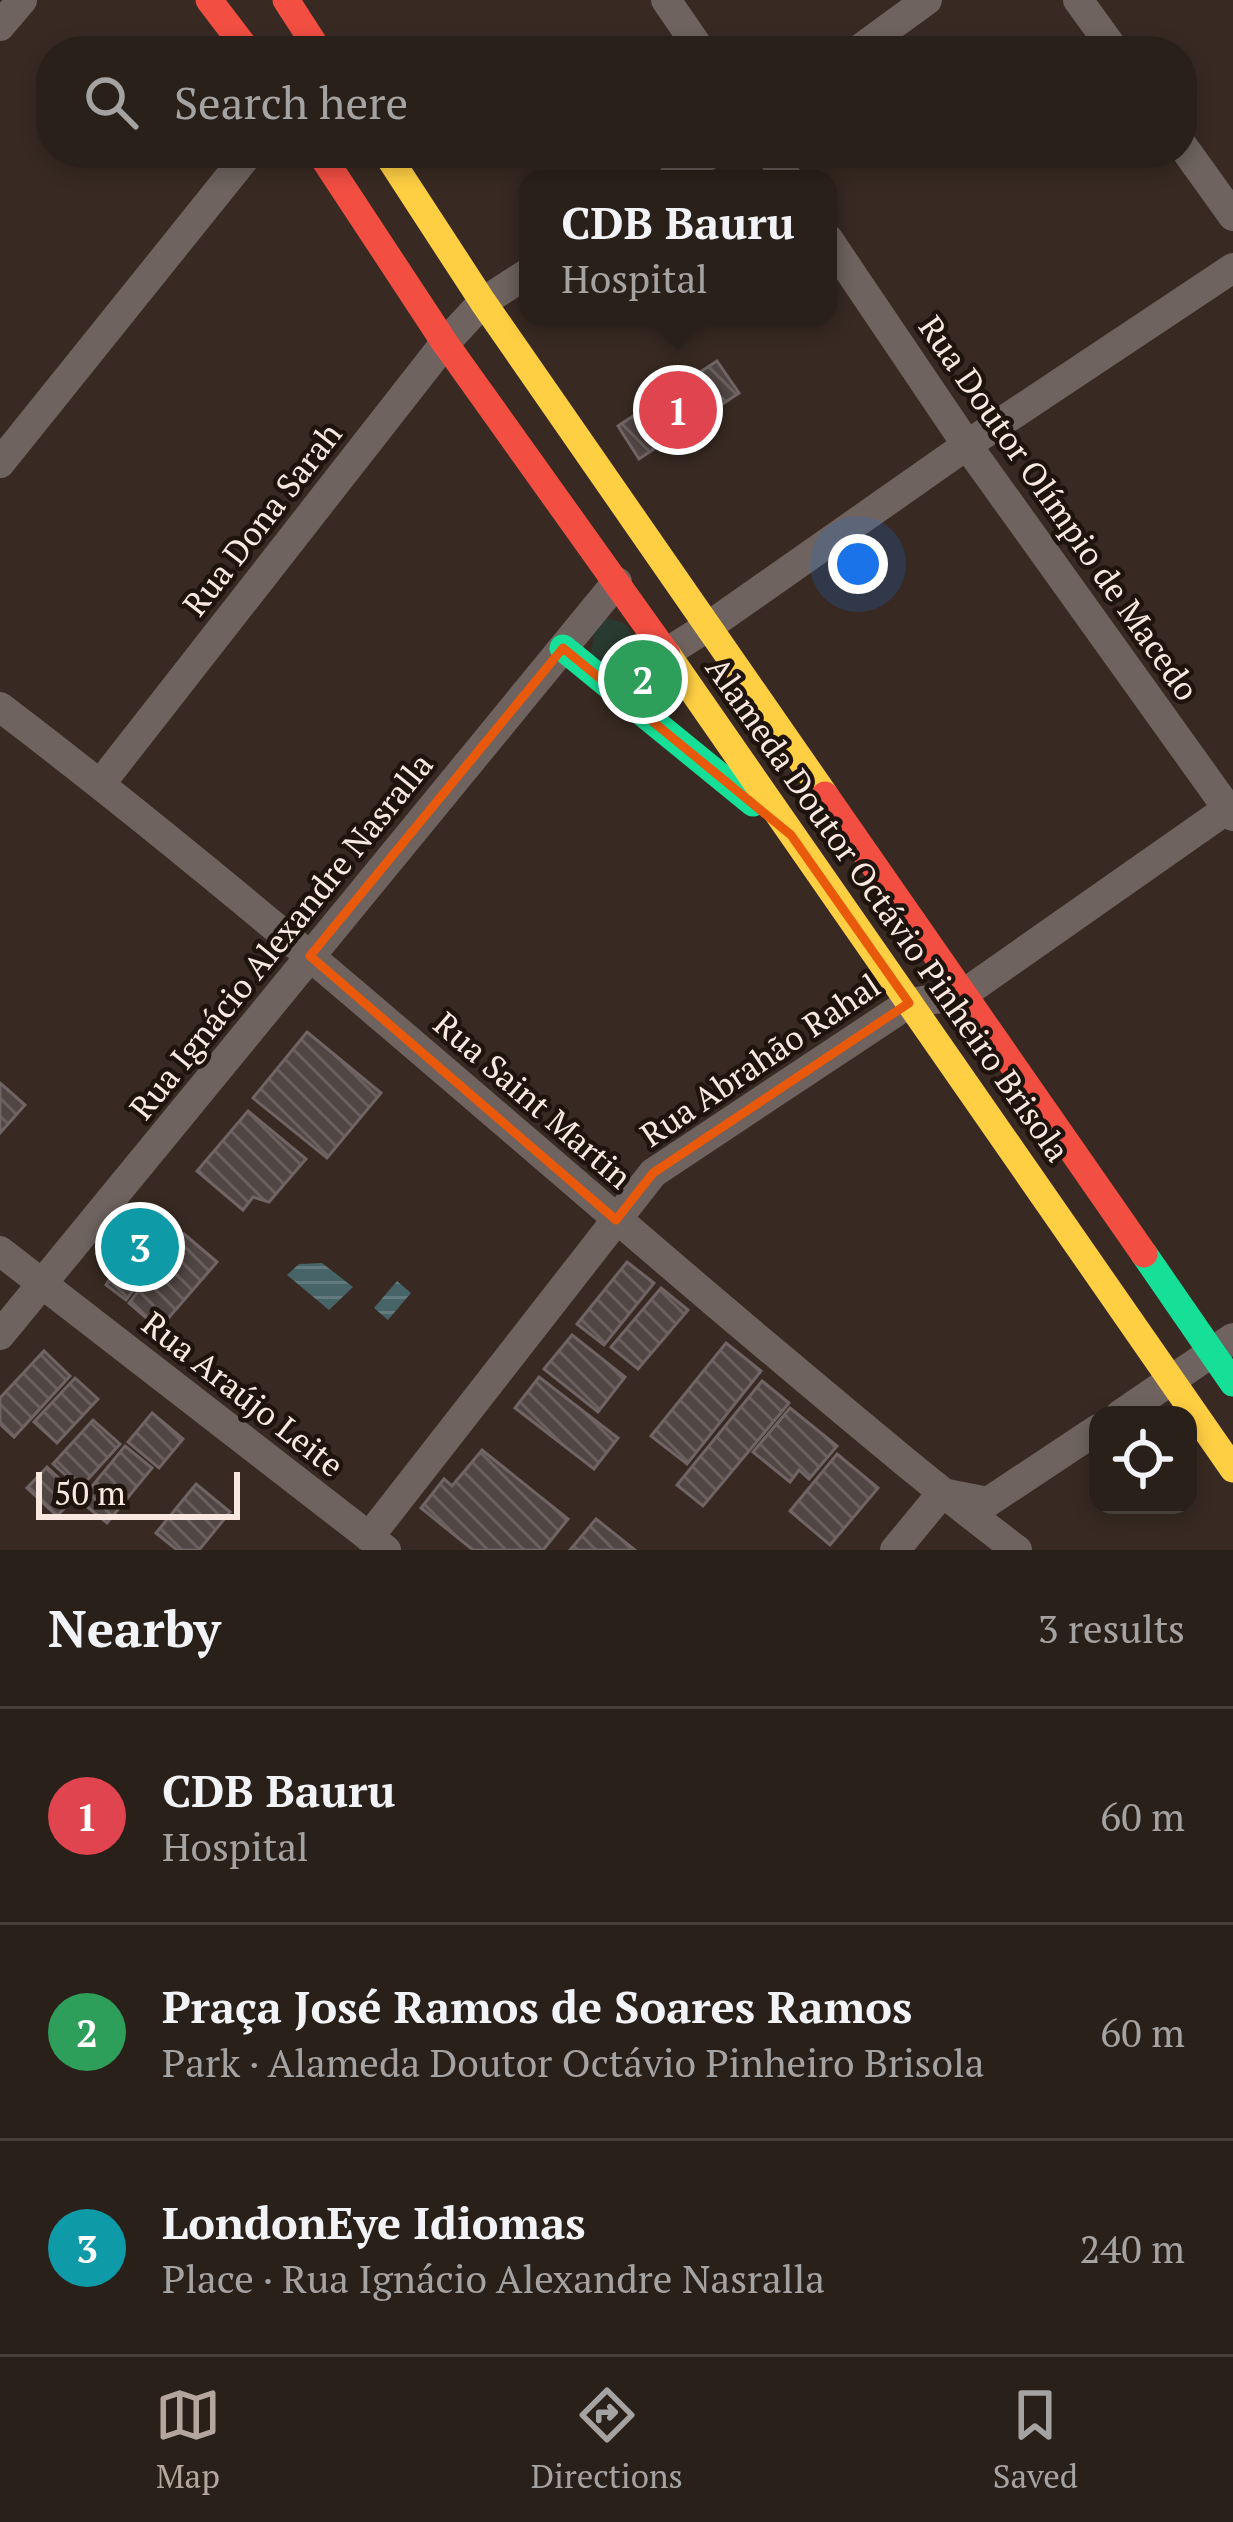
<!DOCTYPE html>
<html lang="en">
<head>
<meta charset="utf-8">
<style>
  :root { --surface:#2a201a; --page:#322823; --text:#f1f3f6; --muted:#a5a3a2; --line:#463e39; --accent:#b5a69d }
  body { margin:0; font-family:"PT Serif",serif; background:var(--page); color:var(--text) }
  .controls { position:absolute; right:36px; bottom:36px; display:grid; overflow:hidden; border-radius:24px; box-shadow:0 6px 18px #0003 }
  .controls button { width:108px; height:108px; display:grid; place-items:center; padding:0; border:0; border-bottom:3px solid var(--line); background:var(--surface); color:var(--text); font:60px sans-serif }
  .scale { position:absolute; left:36px; bottom:30px; width:204px; box-sizing:border-box; padding-left:12px; border:6px solid #f9e8df; border-top:0; font-size:33px; line-height:42px; white-space:nowrap; color:#f9e8df; -webkit-text-stroke:9px #1e130d; paint-order:stroke }
  .you { position:absolute; left:858px; top:564px; width:42px; height:42px; margin:-30px; border:9px solid #fff; border-radius:50%; background:#1a73e8; box-shadow:0 0 0 18px #1a73e833 }
  .badge { display:grid; place-items:center; width:78px; height:78px; border-radius:50%; background:var(--accent); color:#fff; font-size:39px; font-weight:700 }
  .pin { position:absolute; translate:-50% -50%; border:6px solid #fff; box-shadow:0 3px 12px #0006 }
  .popup { position:absolute; left:519px; top:170px; width:318px; height:156px; box-sizing:border-box; display:grid; place-content:center; border-radius:24px; background:var(--surface); filter:drop-shadow(0 3px 9px #0005); font-size:39px; white-space:nowrap; color:var(--muted) }
  .popup b { font-size:45px; color:var(--text) }
  .popup::after { content:''; position:absolute; left:50%; top:100%; margin-left:-24px; border:24px solid transparent; border-top-color:var(--surface) }
  .list { margin:0; padding:0; list-style:none }
  h2 { display:flex; justify-content:space-between; align-items:center; height:156px; margin:0; padding:0 48px; font-size:51px }
  h2 small { font-size:39px; font-weight:400; color:var(--muted) }
  .list li { display:grid; grid-template-columns:78px 1fr auto; gap:36px; align-items:center; box-sizing:border-box; height:216px; padding:0 48px; border-top:3px solid var(--line) }
  .list b { display:block; font-size:45px; white-space:nowrap }
  .list p { margin:0; font-size:39px; white-space:nowrap; color:var(--muted) }
  .list em { font-size:39px; font-style:normal; color:var(--muted) }
  .icon { flex:none; width:66px; height:66px; fill:none; stroke:currentColor; stroke-width:2; stroke-linecap:round; stroke-linejoin:round }
  .map { position:relative; flex:none; width:1233px; height:1550px; overflow:hidden }
  .search { position:absolute; background:var(--surface); box-shadow:0 6px 18px #0003; left:36px; right:36px; top:36px; height:132px; display:flex; align-items:center; gap:30px; box-sizing:border-box; padding:0 42px; border-radius:48px; color:var(--muted); font-size:45px }
  .sheet { height:804px; background:var(--surface) }
  nav { display:flex; justify-content:space-around; align-items:center; box-sizing:border-box; height:168px; border-top:3px solid var(--line); background:var(--surface); font-size:33px; color:var(--muted) }
  nav a { display:grid; justify-items:center; gap:6px }
  nav .on { color:var(--accent) }
  .map>svg:first-child { display:block }
</style>
</head>
<body>
<div class="map">
<svg width="1233" height="1550" viewBox="0 0 1233 1550">
  <defs>
    <pattern id="grass-tufts" width="24" height="20" patternUnits="userSpaceOnUse" patternTransform="scale(3)"><rect width="24" height="20" fill="#293a31"/><path d="M3 7l-1-3M5 7V3M7 7l1-3M15 17l-1-3M17 17v-4M19 17l1-3" fill="none" stroke="#49564e"/></pattern>
    <pattern id="water-rules" width="6" height="5" patternUnits="userSpaceOnUse" patternTransform="scale(3)"><rect width="6" height="5" fill="#476469"/><path d="M0 2.5h6" fill="none" stroke="#627a7e"/></pattern>
    <pattern id="building-back-hatch" width="6" height="6" patternUnits="userSpaceOnUse" patternTransform="scale(3)"><rect width="6" height="6" fill="#504644"/><path d="M-1 5l2 2M0 0l6 6M5-1l2 2" fill="none" stroke="#6a615f"/></pattern>
  </defs>
  <rect width="100%" height="100%" fill="#382a22"/>
  <!-- grass -->
  <path fill="url(#grass-tufts)" d="M 607,618 L 624,623 L 676,703 L 670,709 L 591,654 L 594,634 Z"/>
  <!-- water -->
  <g fill="url(#water-rules)">
    <path d="M 322,1263 L 353,1287 L 329,1310 L 287,1275 L 299,1264 Z"/>
    <path d="M 397,1281 L 411,1293 L 388,1320 L 374,1308 Z"/>
  </g>
  <!-- building -->
  <g fill="url(#building-back-hatch)" stroke="#706465" stroke-width="3">
    <path d="M 717,361 L 739,393 L 639,459 L 618,426 Z"/>
    <path d="M 307,1032 L 381,1093 L 327,1158 L 253,1098 Z"/>
    <path d="M 0,1083 L 25,1105 L 0,1133 Z"/>
    <path d="M 248,1111 L 306,1159 L 269,1202 L 253,1197 L 243,1210 L 197,1171 Z"/>
    <path d="M 145,1207 L 177,1234 L 126,1300 L 106,1285 L 115,1271 L 101,1260 Z"/>
    <path d="M 184,1234 L 217,1262 L 159,1329 L 129,1303 Z"/>
    <path d="M 627,1262 L 654,1283 L 604,1345 L 577,1324 Z"/>
    <path d="M 661,1288 L 688,1310 L 638,1369 L 611,1347 Z"/>
    <path d="M 572,1335 L 625,1377 L 598,1412 L 544,1369 Z"/>
    <path d="M 726,1343 L 761,1371 L 687,1464 L 651,1436 Z"/>
    <path d="M 44,1351 L 70,1376 L 14,1437 L 0,1424 L 0,1398 Z"/>
    <path d="M 539,1377 L 618,1438 L 594,1469 L 515,1408 Z"/>
    <path d="M 75,1378 L 98,1399 L 57,1443 L 34,1422 Z"/>
    <path d="M 762,1381 L 789,1403 L 703,1506 L 677,1485 Z"/>
    <path d="M 790,1408 L 837,1446 L 809,1479 L 799,1470 L 790,1482 L 753,1452 Z"/>
    <path d="M 152,1413 L 183,1439 L 159,1468 L 128,1442 Z"/>
    <path d="M 93,1420 L 120,1444 L 80,1488 L 53,1464 Z"/>
    <path d="M 125,1446 L 152,1468 L 107,1523 L 80,1501 Z"/>
    <path d="M 482,1450 L 568,1519 L 543,1550 L 473,1550 L 421,1508 L 444,1479 L 452,1486 Z"/>
    <path d="M 837,1454 L 878,1488 L 830,1545 L 790,1511 Z"/>
    <path d="M 47,1467 L 77,1495 L 57,1516 L 27,1488 Z"/>
    <path d="M 196,1484 L 230,1512 L 199,1550 L 177,1550 L 156,1533 Z"/>
    <path d="M 596,1519 L 635,1550 L 570,1550 Z"/>
  </g>
  <g fill="none" stroke-linecap="round" stroke-linejoin="round">
    <!-- street -->
    <g stroke="#6e635e" stroke-width="30">
      <path d="M 666,0 L 701,51"/>
      <path d="M 1078,0 L 1115,51"/>
      <path d="M 0,26 L 22,0"/>
      <path d="M 857,51 L 927,0"/>
      <path d="M 1182,145 L 1233,216"/>
      <path d="M 770,153 L 788,179"/>
      <path d="M 672,179 L 712,153"/>
      <path d="M 828,239 L 967,445 L 1233,816"/>
      <path d="M 0,463 L 249,153"/>
      <path d="M 666,653 L 709,626 L 967,445 L 1233,268"/>
      <path d="M 0,707 C 266,909 514,1134 770,1349 C 851,1417 932,1486 1017,1550"/>
      <path d="M 101,783 L 445,343 L 483,302 L 528,273"/>
      <path d="M 0,1251 L 386,1550"/>
      <path d="M 0,1335 L 617,582"/>
      <path d="M 1120,1415 L 1233,1338"/>
      <path d="M 369,1537 L 653,1173 L 909,1003 L 962,995 L 1233,805"/>
      <path d="M 895,1550 L 942,1493 L 988,1502 L 1098,1429"/>
    </g>
    <!-- fast -->
    <g stroke="#16e098" stroke-width="27">
      <path d="M 563,648 L 753,803"/>
      <path d="M 1144,1254 L 1233,1383"/>
    </g>
    <!-- slow -->
    <g stroke="#ffcf43" stroke-width="27">
      <path d="M 386,153 L 483,302 L 825,795"/>
      <path d="M 667,654 L 1233,1469"/>
    </g>
    <!-- jam -->
    <g stroke="#f24e42" stroke-width="27">
      <path d="M 209,0 L 248,51"/>
      <path d="M 286,0 L 319,51"/>
      <path d="M 320,153 L 445,343 L 667,654"/>
      <path d="M 825,795 L 1144,1254"/>
    </g>
  </g>
  <!-- marked area -->
  <path fill="none" stroke="#e8590c" stroke-width="9" stroke-linejoin="round" d="M 563,648 L 791,835 L 909,1003 L 653,1173 L 616,1220 L 310,956 Z"/>
  <g text-anchor="middle" stroke-width="9" stroke-linejoin="round" paint-order="stroke">
    <!-- street labels -->
    <g font-size="33" fill="#f9e8df" stroke="#1e130d">
      <text transform="translate(1059 508) rotate(55)" y="12">Rua Doutor Olímpio de Macedo</text>
      <text transform="translate(262 519) rotate(-52)" y="12">Rua Dona Sarah</text>
      <text transform="translate(888 909) rotate(55)" y="12">Alameda Doutor Octávio Pinheiro Brisola</text>
      <text transform="translate(281 936) rotate(-51)" y="12">Rua Ignácio Alexandre Nasralla</text>
      <text transform="translate(760 1060) rotate(-34)" y="12">Rua Abrahão Rahal</text>
      <text transform="translate(533 1100) rotate(41)" y="12">Rua Saint Martin</text>
      <text transform="translate(243 1394) rotate(38)" y="12">Rua Araújo Leite</text>
    </g>
  </g>
</svg>
<div class="controls">
<button><svg class="icon" aria-label="locate" viewBox="0 0 24 24"><circle cx="12" cy="12" r="6"/><path d="M12 2v4M12 18v4M2 12h4M18 12h4"/></svg></button>
</div>
<div class="scale">50 m</div>
<div class="you"></div>
<div class="pin badge" style="left:678px;top:410px;background:#e0444e">1</div>
<div class="popup"><b>CDB Bauru</b>Hospital</div>
<div class="pin badge" style="left:643px;top:679px;background:#2e9e5b">2</div>
<div class="pin badge" style="left:140px;top:1247px;background:#0f9aa8">3</div>
<div class="search"><svg class="icon" aria-label="search" viewBox="0 0 24 24"><circle cx="10" cy="10" r="6"/><path d="M15 15l6 6"/></svg>Search here</div>
</div>
<section class="sheet">
<h2>Nearby<small>3 results</small></h2>
<ul class="list">
<li><span class="badge" style="background:#e0444e">1</span><div><b>CDB Bauru</b><p>Hospital</p></div><em>60 m</em></li>
<li><span class="badge" style="background:#2e9e5b">2</span><div><b>Praça José Ramos de Soares Ramos</b><p>Park · Alameda Doutor Octávio Pinheiro Brisola</p></div><em>60 m</em></li>
<li><span class="badge" style="background:#0f9aa8">3</span><div><b>LondonEye Idiomas</b><p>Place · Rua Ignácio Alexandre Nasralla</p></div><em>240 m</em></li>
</ul>
</section>
<nav>
<a class="on"><svg class="icon" aria-label="map" viewBox="0 0 24 24"><path d="M3 6l6-2 6 2 6-2v14l-6 2-6-2-6 2zM9 4v14M15 6v14"/></svg>Map</a>
<a><svg class="icon" aria-label="directions" viewBox="0 0 24 24"><path d="M12 3l9 9-9 9-9-9zM9 14v-3h6M13 9l2 2-2 2"/></svg>Directions</a>
<a><svg class="icon" aria-label="saved" viewBox="0 0 24 24"><path d="M7 4h10v16l-5-4-5 4z"/></svg>Saved</a>
</nav>
</body>
</html>
